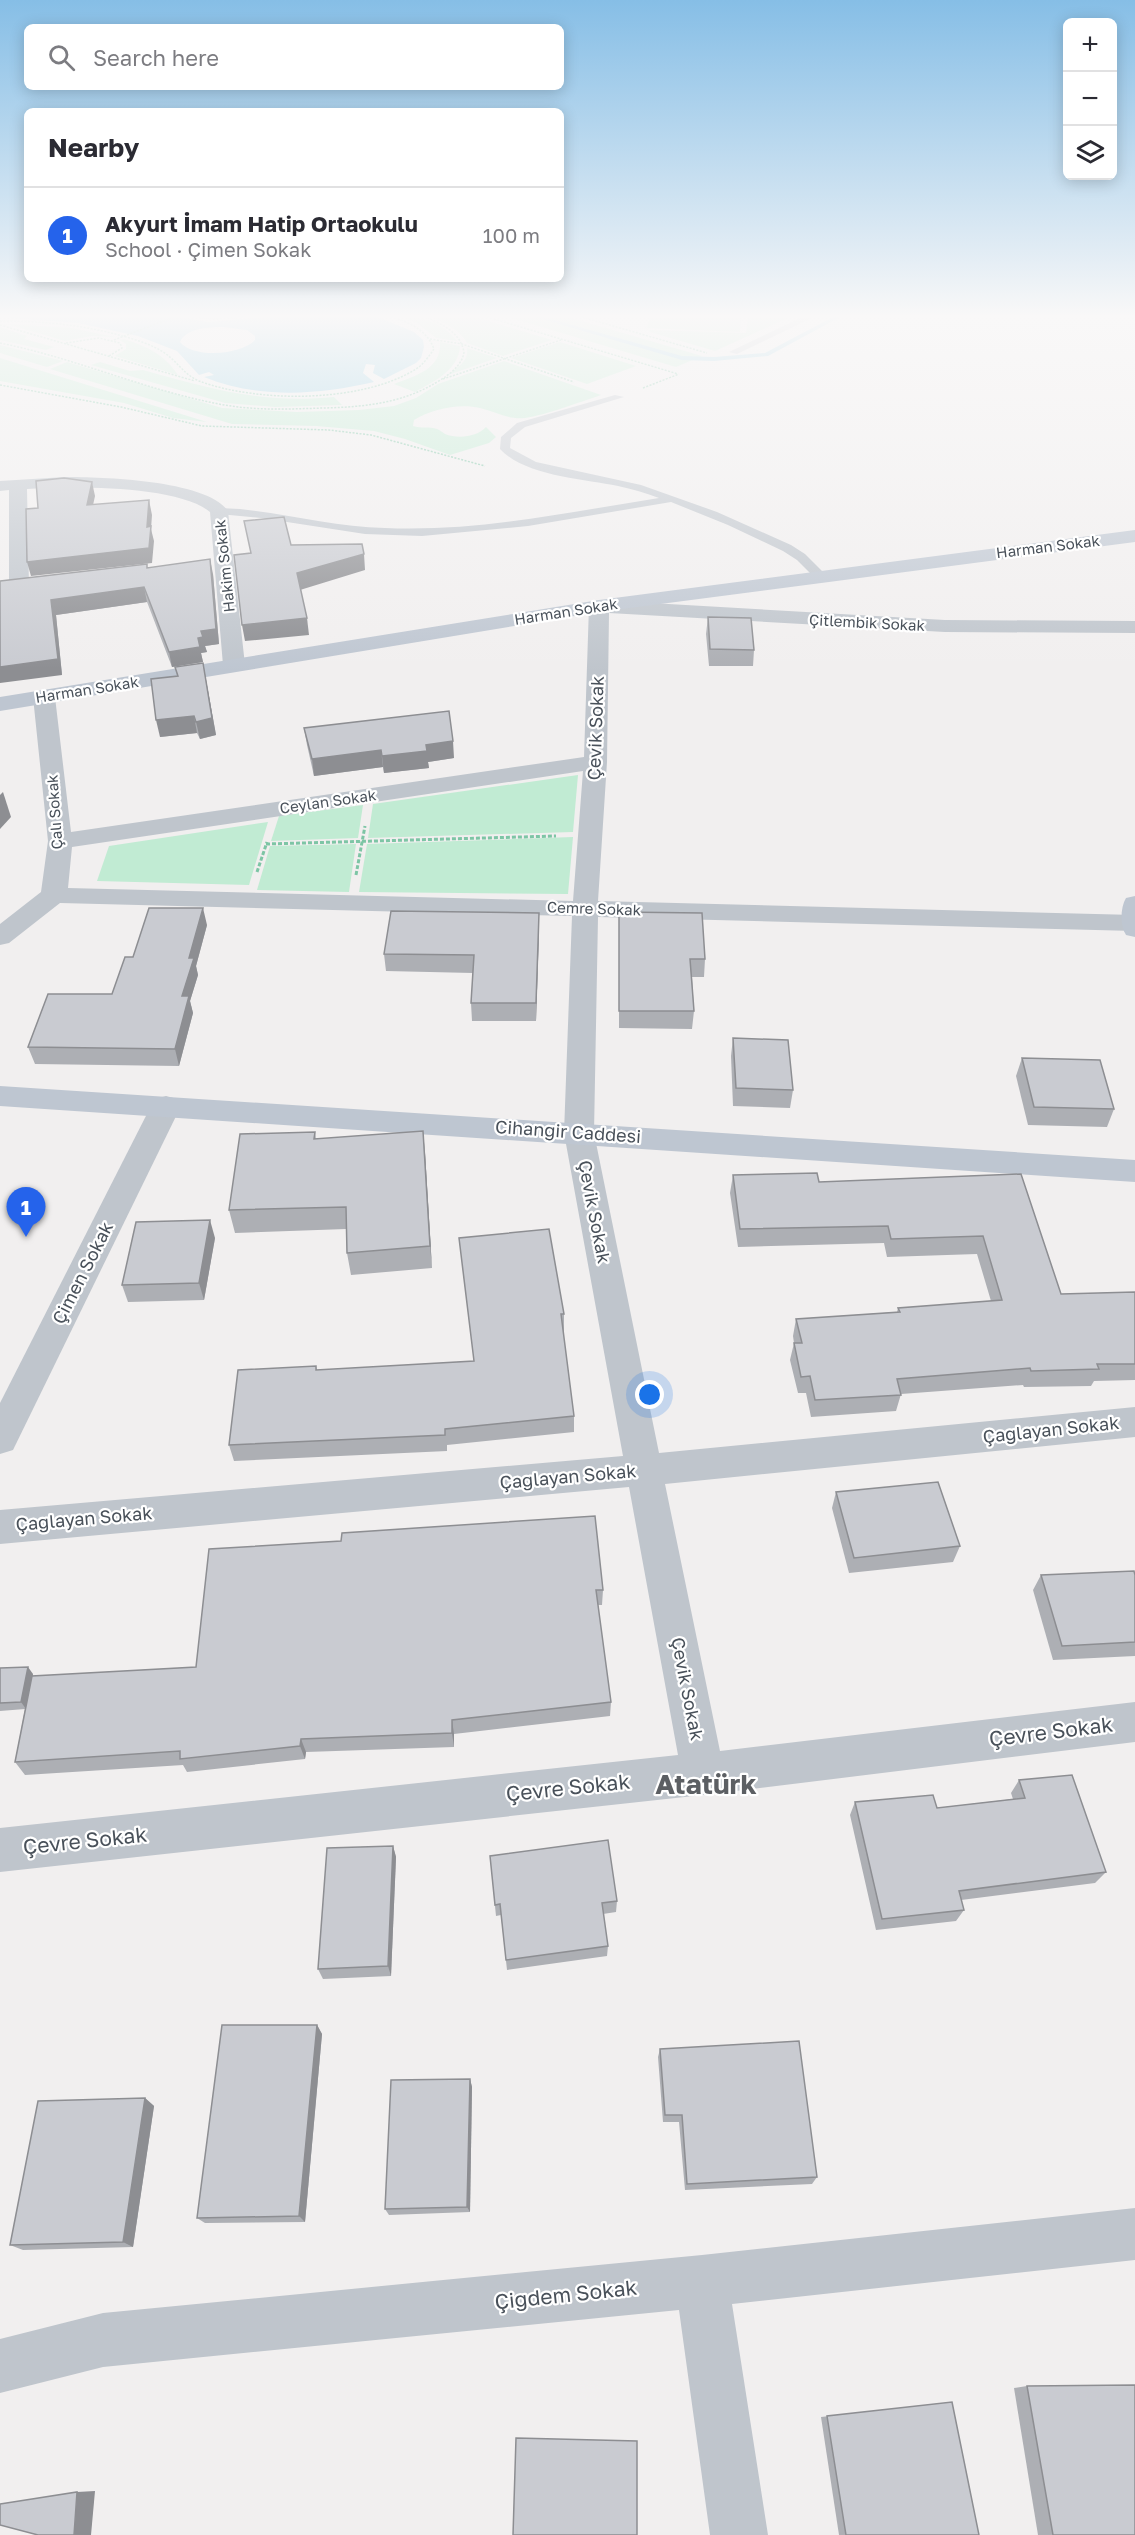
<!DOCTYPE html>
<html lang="en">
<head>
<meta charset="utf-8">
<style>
  :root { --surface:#fff; --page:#f7f7f7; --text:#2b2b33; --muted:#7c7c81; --line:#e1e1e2; --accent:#2563eb }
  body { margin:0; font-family:"Golos Text",sans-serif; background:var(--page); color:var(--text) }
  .controls { position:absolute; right:18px; top:18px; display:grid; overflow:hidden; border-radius:9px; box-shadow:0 3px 15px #0003 }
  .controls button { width:54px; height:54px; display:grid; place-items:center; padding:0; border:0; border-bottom:2px solid var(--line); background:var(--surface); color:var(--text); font:30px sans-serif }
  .you { position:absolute; left:650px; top:1395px; width:21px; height:21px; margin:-15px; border:4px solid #fff; border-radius:50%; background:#1a73e8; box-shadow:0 0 0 9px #1a73e833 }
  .badge { display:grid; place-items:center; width:39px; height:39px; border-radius:50%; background:var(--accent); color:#fff; font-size:20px; font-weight:700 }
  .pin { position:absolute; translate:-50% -50px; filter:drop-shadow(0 2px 3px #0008) }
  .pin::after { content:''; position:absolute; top:32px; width:21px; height:18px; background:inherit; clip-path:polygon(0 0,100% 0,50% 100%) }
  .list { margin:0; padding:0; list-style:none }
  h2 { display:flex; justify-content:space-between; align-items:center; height:78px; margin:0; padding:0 24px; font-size:26px }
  h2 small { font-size:20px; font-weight:400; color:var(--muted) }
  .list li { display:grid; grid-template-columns:39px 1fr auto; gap:18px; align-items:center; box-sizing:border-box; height:96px; padding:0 24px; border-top:2px solid var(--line) }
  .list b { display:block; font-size:22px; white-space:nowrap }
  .list p { margin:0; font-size:20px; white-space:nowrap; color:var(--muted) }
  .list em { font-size:20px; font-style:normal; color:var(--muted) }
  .icon { flex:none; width:33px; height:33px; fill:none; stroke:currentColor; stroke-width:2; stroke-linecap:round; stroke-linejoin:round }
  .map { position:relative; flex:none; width:1135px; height:2535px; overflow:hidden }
  .search { position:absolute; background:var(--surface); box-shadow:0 3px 15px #0003; left:24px; top:24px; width:540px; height:66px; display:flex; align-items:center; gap:15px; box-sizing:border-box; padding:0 21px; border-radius:9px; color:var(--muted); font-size:22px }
  .panel { position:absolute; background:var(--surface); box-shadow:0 3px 15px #0003; left:24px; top:108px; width:540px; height:174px; border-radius:9px }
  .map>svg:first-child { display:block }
</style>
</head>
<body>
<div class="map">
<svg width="1135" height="2535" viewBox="0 0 1135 2535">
  <rect width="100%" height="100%" fill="#f1efef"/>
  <!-- green -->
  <g fill="#c1ebd3">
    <path d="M 402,317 C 424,317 443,323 457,341 L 436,338 L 417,323 Z"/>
    <path d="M 430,317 L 475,317 L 552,340 L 503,356 L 467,343 C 459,329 445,323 430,317 Z"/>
    <path d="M 508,317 L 568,317 L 702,356 L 676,367 Z"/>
    <path d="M 650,317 L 741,317 L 740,332 L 647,328 Z"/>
    <path d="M 748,317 L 790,317 L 715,351 L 650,332 L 649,330 L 746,333 Z"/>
    <path d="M 7,324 L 72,328 L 115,337 L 92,336 L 65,341 Z"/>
    <path d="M 0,327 L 27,336 L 24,339 L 54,347 L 46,350 L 0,340 Z"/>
    <path d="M 124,339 C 148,347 164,354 178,375 L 115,356 L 126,349 L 126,344 L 120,340 Z"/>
    <path d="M 440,342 L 460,346 C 459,370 433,382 415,392 L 394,384 C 415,376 442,369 440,342 Z"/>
    <path d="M 560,342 L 636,366 L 587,384 L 511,358 Z"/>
    <path d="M 0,345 L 63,361 L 47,367 L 0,353 Z"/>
    <path d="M 467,348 L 497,358 L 448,375 C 458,367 469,361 467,348 Z"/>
    <path d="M 0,358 L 207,422 L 173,418 L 124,403 L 0,381 Z"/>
    <path d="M 504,361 L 601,395 C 580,402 546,415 525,418 C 509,420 496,412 480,408 C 459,403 432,409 414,420 L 413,426 C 421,429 430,426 437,429 C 440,430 442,432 445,434 C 458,439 477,437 486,427 L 496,437 L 489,443 L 450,455 L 405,439 L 374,431 L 316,426 L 232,424 L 50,369 L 67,362 L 222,408 L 297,412 L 359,410 L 394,406 L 416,398 L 438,384 Z"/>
    <path d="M 100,362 L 130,371 L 143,370 C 211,389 262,404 334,397 L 342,405 L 275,407 L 225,403 L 91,365 Z"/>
    <path d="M 578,775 L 573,832 L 368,838 L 373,804 Z"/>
    <path d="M 363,805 L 358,838 L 271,841 L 279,816 Z"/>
    <path d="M 268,822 L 249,885 L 97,881 L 109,846 Z"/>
    <path d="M 573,837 L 568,894 L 359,892 L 367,844 Z"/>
    <path d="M 356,844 L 349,892 L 257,890 L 270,846 Z"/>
  </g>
  <!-- water -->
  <path fill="#93cee3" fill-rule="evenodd" d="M 0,317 L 178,317 L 208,322 L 265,317 L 378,317 L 414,332 L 423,340 L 424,347 L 421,358 L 416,363 L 384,379 L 373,373 L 375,365 L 366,364 L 363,373 L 374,382 C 318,395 258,399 204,377 L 214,375 L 209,372 L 199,375 L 177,351 L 138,336 L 78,323 ZM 223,327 L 247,330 L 255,336 L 255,340 C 241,355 194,359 180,342 C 186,328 209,327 223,327 Z"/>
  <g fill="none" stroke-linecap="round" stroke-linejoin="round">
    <!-- stream -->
    <path fill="#93cee3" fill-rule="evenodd" d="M 535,317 L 544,317 L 682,356 L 714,357 L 765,353 L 833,317 L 840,317 L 768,356 L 714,361 L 682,360 Z"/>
    <!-- path-far1 -->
    <g stroke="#7dc5a5" stroke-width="1.5" stroke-dasharray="2 1.5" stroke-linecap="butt">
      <path d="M 192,317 L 213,319 L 245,317"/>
      <path d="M 487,317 L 678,374"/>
      <path d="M 582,317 L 707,353"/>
      <path d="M 0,321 C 48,321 94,326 139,341 C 151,345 162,350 171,358 C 180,366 187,376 199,381 C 258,403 362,403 416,369 C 423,365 429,356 434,349 C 427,330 409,322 391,317"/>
      <path d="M 0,325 L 195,381"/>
      <path d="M 430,339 L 462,344 L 574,382"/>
      <path d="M 114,340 L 174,317"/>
      <path d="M 0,343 C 75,358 145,390 219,404 C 254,411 289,409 324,408 C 361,407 397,404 430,386 C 443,379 462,368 464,352 C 460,332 443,325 426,317"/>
      <path d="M 66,343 L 99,338 L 120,343 L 122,348 L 109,356"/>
      <path d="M 443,379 L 561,340"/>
      <path d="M 0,385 L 121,407 L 202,426 L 329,430 L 371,435 L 485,466"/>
      <path d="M 643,388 L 679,374"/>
    </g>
    <!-- path -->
    <g stroke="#7dc5a5" stroke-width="3" stroke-dasharray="4 2" stroke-linecap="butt">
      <path d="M 266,844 L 556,836"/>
      <path d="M 257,872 L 267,842"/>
      <path d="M 356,875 L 365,826"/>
    </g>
    <!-- lane -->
    <g fill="#bfc5cc" fill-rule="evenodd">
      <path d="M 802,317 L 814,317 L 737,354 L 729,352 Z"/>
      <path d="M 615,395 L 624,397 L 525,427 L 511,438 L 510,448 L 536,462 L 641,485 L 717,512 L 791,545 L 805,554 L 824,573 L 826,576 L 824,579 L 816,579 L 797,560 L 783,551 L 728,525 L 671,502 L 528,526 L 422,536 L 365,534 L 261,518 L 219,514 L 213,511 L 219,508 L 240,509 C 289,514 337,527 385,528 C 477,532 569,512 659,498 C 646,493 632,489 618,486 C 583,479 525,476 500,449 L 501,437 L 517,423 Z"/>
    </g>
    <!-- street -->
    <g fill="#bfc5cc" fill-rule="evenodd">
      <path d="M 65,477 C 102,477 207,480 228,511 L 245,665 L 242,670 L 234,671 L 226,670 L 223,665 L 210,512 C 178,485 69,486 27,489 L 29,586 L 26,590 L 12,590 L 9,586 L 9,490 L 0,491 L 0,481 Z"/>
      <path d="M 599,600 L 945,620 L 1135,621 L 1135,633 L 945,632 L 609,613 L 607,762 L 598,901 L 1135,915 L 1135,931 L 598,917 L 594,1133 L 659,1453 L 1135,1407 L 1135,1437 L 665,1484 L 720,1751 L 1135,1702 L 1135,1742 L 703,1795 L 0,1872 L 0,1828 L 678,1755 L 629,1487 L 0,1544 L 0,1510 L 623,1456 L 564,1133 L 572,916 L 60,903 L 9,943 L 0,945 L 0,924 L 41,892 L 48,841 L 33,697 L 36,692 L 44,690 L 52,692 L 55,697 L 71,832 L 584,757 L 589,606 L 592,602 ZM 583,771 L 573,901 L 68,888 L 72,847 Z"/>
      <path d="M 166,1096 L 177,1099 L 181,1106 L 13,1450 L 0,1454 L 0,1403 L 151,1106 L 155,1099 Z"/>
      <path d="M 1135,2208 L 1135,2260 L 732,2304 L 768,2535 L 710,2535 L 679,2310 L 103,2367 L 0,2393 L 0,2339 L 103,2313 L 702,2255 Z"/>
    </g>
    <!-- secondary -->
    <g fill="#bec6d1" fill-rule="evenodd">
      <path d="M 1135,530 L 1135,542 L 599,612 L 0,711 L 0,697 L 599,600 Z"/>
      <path d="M 1135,896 L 1135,937 L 1126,935 C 1120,926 1120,908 1126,898 Z"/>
      <path d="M 0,1086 L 1135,1160 L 1135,1182 L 0,1106 Z"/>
    </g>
  </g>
  <!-- wall -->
  <g fill="#adafb4">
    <path d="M 148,568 L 213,574 L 219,644 L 205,646 L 207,652 L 201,653 L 203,662 L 172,667 L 147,602 L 56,615 L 62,675 L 0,581 Z"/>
    <path d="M 708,617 L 754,650 L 753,666 L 709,666 L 706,634 Z"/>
    <path d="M 203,663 L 216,735 L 200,739 L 197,733 L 160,737 L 177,676 L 175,667 Z"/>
    <path d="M 304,728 L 454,758 L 428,762 L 429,768 L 384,773 L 383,767 L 314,776 L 307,745 Z"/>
    <path d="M 619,912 L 705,959 L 704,977 L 692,977 L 694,1011 L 692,1029 L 619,1028 Z"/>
    <path d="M 207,925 L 196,966 L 198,975 L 190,1001 L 193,1013 L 179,1066 L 35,1064 L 28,1047 L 112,994 L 133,957 Z"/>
    <path d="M 539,931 L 536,1021 L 472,1021 L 471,1003 L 473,973 L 386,971 L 384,954 Z"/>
    <path d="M 733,1038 L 793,1090 L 790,1108 L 733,1106 L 731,1056 Z"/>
    <path d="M 1022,1058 L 1114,1109 L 1107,1127 L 1028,1125 L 1016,1076 Z"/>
    <path d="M 315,1132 L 316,1139 L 425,1153 L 432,1268 L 351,1275 L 347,1253 L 346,1229 L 235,1233 L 229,1210 Z"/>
    <path d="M 1021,1174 L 1061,1294 L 1135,1292 L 1135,1380 L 1094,1381 L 1091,1386 L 1024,1387 L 1023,1385 L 901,1394 L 896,1411 L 811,1417 L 806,1393 L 798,1393 L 790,1360 L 794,1343 L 793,1336 L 796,1319 L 897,1312 L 898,1308 L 991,1301 L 977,1254 L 887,1257 L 884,1243 L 738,1247 L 730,1193 L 733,1175 L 819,1182 Z"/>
    <path d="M 215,1238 L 204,1300 L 128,1302 L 122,1285 Z"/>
    <path d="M 459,1238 L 564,1314 L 564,1331 L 563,1331 L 574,1416 L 574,1432 L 447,1445 L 447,1451 L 234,1461 L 229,1445 L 316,1366 L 317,1370 L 474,1361 Z"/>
    <path d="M 836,1492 L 960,1546 L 953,1562 L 849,1573 L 832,1508 Z"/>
    <path d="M 209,1549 L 603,1590 L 602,1605 L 597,1605 L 611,1702 L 610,1716 L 454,1734 L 454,1747 L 306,1752 L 305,1759 L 187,1772 L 183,1765 L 25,1775 L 15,1762 L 25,1709 L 0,1711 L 0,1668 L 33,1674 L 33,1676 L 196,1667 Z"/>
    <path d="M 1041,1575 L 1135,1575 L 1135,1656 L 1053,1660 L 1033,1590 Z"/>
    <path d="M 1019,1780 L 1106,1872 L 1095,1883 L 961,1900 L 964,1910 L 956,1921 L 876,1930 L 850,1815 L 855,1802 L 937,1808 L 1013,1799 L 1011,1793 Z"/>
    <path d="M 393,1846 L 396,1857 L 391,1976 L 323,1979 L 318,1969 Z"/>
    <path d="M 490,1856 L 617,1901 L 616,1912 L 603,1914 L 608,1946 L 607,1956 L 507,1970 L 501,1915 L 496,1916 Z"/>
    <path d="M 317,2025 L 322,2034 L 305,2222 L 205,2223 L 197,2218 Z"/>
    <path d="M 660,2049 L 817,2177 L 812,2184 L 685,2190 L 679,2122 L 663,2122 L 658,2057 Z"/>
    <path d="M 470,2079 L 472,2087 L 470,2212 L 389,2215 L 385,2209 Z"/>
    <path d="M 145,2098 L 154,2106 L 133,2247 L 23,2250 L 10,2245 Z"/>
    <path d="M 1027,2386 L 1135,2535 L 1038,2535 L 1014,2388 Z"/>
    <path d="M 952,2402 L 979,2535 L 839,2535 L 821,2417 Z"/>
  </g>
  <!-- shaded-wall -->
  <g fill="#8d8e92">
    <path d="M 92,482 L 95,496 L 90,519 L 87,505 Z"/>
    <path d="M 149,500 L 152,515 L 151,529 L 154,541 L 152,563 L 31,576 L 27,562 L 147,527 Z"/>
    <path d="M 364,554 L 365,570 L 300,590 L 297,573 Z"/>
    <path d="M 210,559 L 213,574 L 219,644 L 205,646 L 207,652 L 201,653 L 203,662 L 172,667 L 169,652 L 198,638 L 201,631 Z"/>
    <path d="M 144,587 L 147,602 L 56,615 L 62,675 L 0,683 L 0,667 L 51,600 Z"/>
    <path d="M 307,618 L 309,635 L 245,641 L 242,625 Z"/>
    <path d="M 203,663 L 216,735 L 200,739 L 196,722 Z"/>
    <path d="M 194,716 L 197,733 L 160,737 L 156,720 Z"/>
    <path d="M 453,741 L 454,758 L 428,762 L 429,768 L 384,773 L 382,756 L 426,745 Z"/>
    <path d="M 381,750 L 383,767 L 314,776 L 312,759 Z"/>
    <path d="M 3,792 L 11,817 L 0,829 L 0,795 Z"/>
    <path d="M 203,908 L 207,925 L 196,966 L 198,975 L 190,1001 L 193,1013 L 179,1066 L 175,1049 L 182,996 L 189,958 Z"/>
    <path d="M 539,913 L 539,931 L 536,1021 L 536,1003 Z"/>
    <path d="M 423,1131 L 425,1153 L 432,1268 L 430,1246 Z"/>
    <path d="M 210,1220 L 215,1238 L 204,1300 L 199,1283 Z"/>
    <path d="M 28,1667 L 33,1674 L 26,1709 L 21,1702 Z"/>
    <path d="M 452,1720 L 454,1734 L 454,1747 L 452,1733 Z"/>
    <path d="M 301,1739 L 306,1752 L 305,1759 L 300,1746 Z"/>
    <path d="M 393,1846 L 396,1857 L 391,1976 L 388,1966 Z"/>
    <path d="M 317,2025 L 322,2034 L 305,2222 L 299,2216 Z"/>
    <path d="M 470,2079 L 472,2087 L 470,2212 L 467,2207 Z"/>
    <path d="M 145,2098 L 154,2106 L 133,2247 L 123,2242 Z"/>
    <path d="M 95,2491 L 91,2535 L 74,2535 L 77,2492 Z"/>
  </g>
  <!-- building -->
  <g fill="#c9cbd1" stroke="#8d8e92" stroke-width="1.5">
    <path d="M 64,478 L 92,482 L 87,505 L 149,500 L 147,527 L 151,526 L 149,548 L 27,562 L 26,509 L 38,508 L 36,481 Z"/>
    <path d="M 284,517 L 291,545 L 362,544 L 364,554 L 297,573 L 307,618 L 242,625 L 234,555 L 251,553 L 244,521 Z"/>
    <path d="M 210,559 L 216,629 L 201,631 L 203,637 L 198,638 L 200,647 L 169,652 L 144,587 L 51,600 L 58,659 L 0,667 L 0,581 L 147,564 L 147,568 Z"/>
    <path d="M 708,617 L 751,618 L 754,650 L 710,649 Z"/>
    <path d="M 203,663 L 212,718 L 196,722 L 194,716 L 156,720 L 151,679 L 178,676 L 175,667 Z"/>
    <path d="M 449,711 L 453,741 L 426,745 L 427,751 L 382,756 L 381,750 L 312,759 L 304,728 Z"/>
    <path d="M 149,908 L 203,908 L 189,958 L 194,958 L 182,996 L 189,996 L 175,1049 L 28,1047 L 48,994 L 112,994 L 125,957 L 133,957 Z"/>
    <path d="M 391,911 L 539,913 L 536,1003 L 471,1003 L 474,955 L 384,954 Z"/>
    <path d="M 619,912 L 702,913 L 705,959 L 690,959 L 694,1011 L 619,1011 Z"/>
    <path d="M 733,1038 L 788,1040 L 793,1090 L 736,1088 Z"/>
    <path d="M 1022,1058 L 1100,1060 L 1114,1109 L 1034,1107 Z"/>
    <path d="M 423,1131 L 430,1246 L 347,1253 L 346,1207 L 229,1210 L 240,1134 L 315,1132 L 314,1139 Z"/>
    <path d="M 817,1173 L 819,1182 L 1021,1174 L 1061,1294 L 1135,1292 L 1135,1364 L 1097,1364 L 1099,1369 L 1031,1371 L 1030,1368 L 897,1379 L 901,1395 L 815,1400 L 810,1376 L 801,1377 L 794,1343 L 802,1343 L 796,1319 L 900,1312 L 898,1308 L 1002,1300 L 983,1236 L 891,1239 L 888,1226 L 740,1229 L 733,1175 Z"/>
    <path d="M 210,1220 L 199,1283 L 122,1285 L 136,1222 Z"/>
    <path d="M 549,1229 L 564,1314 L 561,1314 L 574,1416 L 445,1429 L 445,1435 L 229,1445 L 238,1370 L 316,1366 L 316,1370 L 474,1361 L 459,1238 Z"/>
    <path d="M 938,1482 L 960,1546 L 854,1558 L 836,1492 Z"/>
    <path d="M 595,1516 L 603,1590 L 596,1590 L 611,1702 L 452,1720 L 452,1733 L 301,1739 L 300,1746 L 180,1759 L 180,1751 L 15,1762 L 32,1676 L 196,1667 L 209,1549 L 341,1541 L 342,1533 Z"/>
    <path d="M 1134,1571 L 1135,1575 L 1135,1642 L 1062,1646 L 1041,1575 Z"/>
    <path d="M 28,1667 L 21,1702 L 0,1703 L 0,1668 Z"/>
    <path d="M 1072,1775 L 1106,1872 L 959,1891 L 964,1910 L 882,1919 L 855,1802 L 933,1795 L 937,1808 L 1025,1798 L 1019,1780 Z"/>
    <path d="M 608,1840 L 617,1901 L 602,1903 L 608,1946 L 506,1960 L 500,1904 L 495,1905 L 490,1856 Z"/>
    <path d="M 393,1846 L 388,1966 L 318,1969 L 327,1848 Z"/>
    <path d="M 222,2025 L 317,2025 L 299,2216 L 197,2218 Z"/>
    <path d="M 799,2041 L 817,2177 L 687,2184 L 682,2115 L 665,2115 L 660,2049 Z"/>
    <path d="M 470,2079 L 467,2207 L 385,2209 L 391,2080 Z"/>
    <path d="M 145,2098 L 123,2242 L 10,2245 L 38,2101 Z"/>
    <path d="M 1135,2385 L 1135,2535 L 1053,2535 L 1027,2386 Z"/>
    <path d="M 952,2402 L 979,2535 L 846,2535 L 827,2416 Z"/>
    <path d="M 516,2438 L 637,2441 L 637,2535 L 513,2535 Z"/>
    <path d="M 77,2492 L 74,2535 L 38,2535 L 0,2525 L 0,2504 Z"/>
  </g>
  <!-- sky -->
  <linearGradient id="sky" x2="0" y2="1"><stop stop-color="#86bee6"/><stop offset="0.47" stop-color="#f9f8f8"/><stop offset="1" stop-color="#f9f8f8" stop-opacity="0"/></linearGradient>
  <rect width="1135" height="672" fill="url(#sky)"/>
  <g text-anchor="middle" stroke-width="4.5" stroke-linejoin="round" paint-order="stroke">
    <!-- far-street labels -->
    <g font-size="15" fill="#49515a" stroke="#fff">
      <text transform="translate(1048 547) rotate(-7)" y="5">Harman Sokak</text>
      <text transform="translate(225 566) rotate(-96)" y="5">Hakim Sokak</text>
      <text transform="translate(566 612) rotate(-9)" y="5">Harman Sokak</text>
      <text transform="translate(867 623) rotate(3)" y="5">Çitlembik Sokak</text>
      <text transform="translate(87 690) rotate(-9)" y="5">Harman Sokak</text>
      <text transform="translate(328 802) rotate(-8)" y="5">Ceylan Sokak</text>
      <text transform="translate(55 812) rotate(-94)" y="5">Çalı Sokak</text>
      <text transform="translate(594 909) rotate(2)" y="5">Cemre Sokak</text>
    </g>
    <!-- street labels -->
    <g font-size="18" fill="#49515a" stroke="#fff">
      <text transform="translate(596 728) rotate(-88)" y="6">Çevik Sokak</text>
      <text transform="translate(568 1132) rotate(4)" y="6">Cihangir Caddesi</text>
      <text transform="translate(594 1212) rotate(79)" y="6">Çevik Sokak</text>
      <text transform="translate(83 1273) rotate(-63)" y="6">Çimen Sokak</text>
      <text transform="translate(1051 1430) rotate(-6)" y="6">Çağlayan Sokak</text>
      <text transform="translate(568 1477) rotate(-5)" y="6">Çağlayan Sokak</text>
      <text transform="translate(84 1519) rotate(-5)" y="6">Çağlayan Sokak</text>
      <text transform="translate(687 1689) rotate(79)" y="6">Çevik Sokak</text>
    </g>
    <!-- near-street labels -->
    <g font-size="21" fill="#49515a" stroke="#fff">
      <text transform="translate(1051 1732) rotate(-7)" y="7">Çevre Sokak</text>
      <text transform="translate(568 1788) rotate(-6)" y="7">Çevre Sokak</text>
      <text transform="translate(85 1841) rotate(-6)" y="7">Çevre Sokak</text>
      <text transform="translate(566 2295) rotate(-6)" y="7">Çiğdem Sokak</text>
    </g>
    <!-- near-district labels -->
    <g font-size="28" font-weight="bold" fill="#5c5f63" stroke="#fff">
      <text x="706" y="1794">Atatürk</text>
    </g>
  </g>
</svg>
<div class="controls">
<button>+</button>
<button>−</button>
<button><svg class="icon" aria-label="layers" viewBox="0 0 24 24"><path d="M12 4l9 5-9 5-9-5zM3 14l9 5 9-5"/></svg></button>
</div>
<div class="you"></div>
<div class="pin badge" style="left:26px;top:1237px">1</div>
<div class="search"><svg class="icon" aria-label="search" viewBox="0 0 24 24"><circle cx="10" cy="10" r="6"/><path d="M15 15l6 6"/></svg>Search here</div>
<section class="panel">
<h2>Nearby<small></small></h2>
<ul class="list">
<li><span class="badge">1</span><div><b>Akyurt İmam Hatip Ortaokulu</b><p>School · Çimen Sokak</p></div><em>100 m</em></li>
</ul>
</section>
</div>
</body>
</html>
